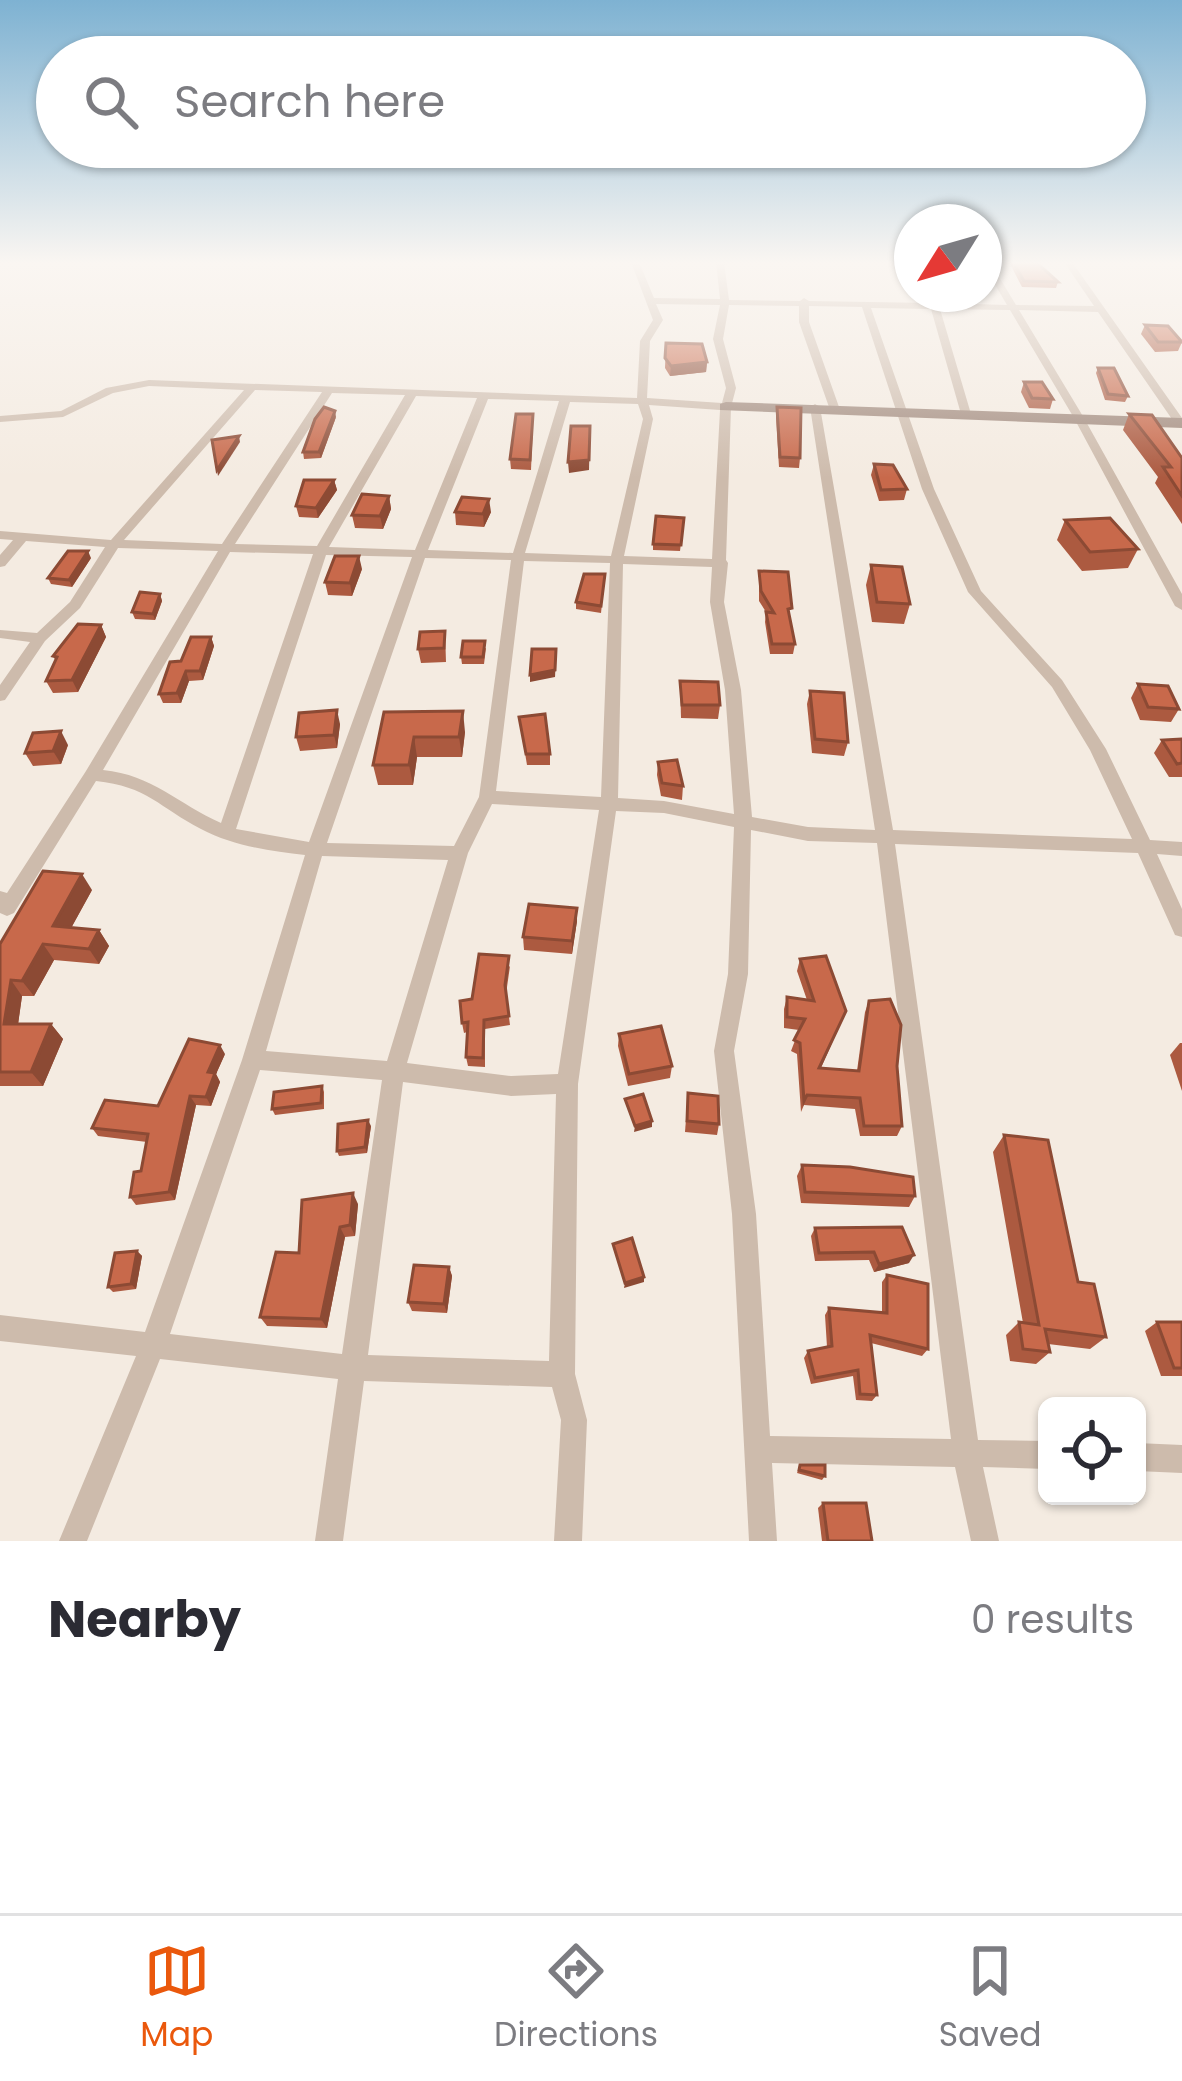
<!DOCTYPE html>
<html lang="en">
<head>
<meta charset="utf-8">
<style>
  :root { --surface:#fff; --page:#f2f2f3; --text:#2b2b33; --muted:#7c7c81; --line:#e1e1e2; --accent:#ea580c }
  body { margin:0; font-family:Poppins,sans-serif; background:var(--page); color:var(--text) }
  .controls { position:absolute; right:36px; bottom:36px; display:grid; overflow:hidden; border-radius:18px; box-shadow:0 3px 9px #0004 }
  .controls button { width:108px; height:108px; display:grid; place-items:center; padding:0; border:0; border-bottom:3px solid var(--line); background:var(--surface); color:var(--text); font:60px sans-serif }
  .compass { position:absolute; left:894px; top:204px; width:108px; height:108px; border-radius:50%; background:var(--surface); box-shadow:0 3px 9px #0004; rotate:233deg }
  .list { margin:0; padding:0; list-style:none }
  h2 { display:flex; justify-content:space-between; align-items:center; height:156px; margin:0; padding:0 48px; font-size:51px }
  h2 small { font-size:39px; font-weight:400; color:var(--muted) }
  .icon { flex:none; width:66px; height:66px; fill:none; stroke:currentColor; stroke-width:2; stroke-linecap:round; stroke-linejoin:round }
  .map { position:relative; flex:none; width:1182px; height:1541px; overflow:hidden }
  .search { position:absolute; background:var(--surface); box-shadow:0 3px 9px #0004; left:36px; right:36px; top:36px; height:132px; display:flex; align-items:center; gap:30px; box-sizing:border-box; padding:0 42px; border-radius:66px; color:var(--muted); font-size:45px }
  .sheet { height:372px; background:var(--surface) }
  nav { display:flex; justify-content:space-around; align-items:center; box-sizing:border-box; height:168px; border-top:3px solid var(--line); background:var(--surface); font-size:33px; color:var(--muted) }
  nav a { display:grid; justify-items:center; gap:6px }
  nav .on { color:var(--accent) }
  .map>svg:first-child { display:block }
</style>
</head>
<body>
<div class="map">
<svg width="1182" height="1541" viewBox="0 0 1182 1541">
  <rect width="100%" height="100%" fill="#f4ebe1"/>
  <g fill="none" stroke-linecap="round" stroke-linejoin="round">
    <!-- street -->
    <g fill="#cdbbac" fill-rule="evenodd">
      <path d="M 631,262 L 639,262 L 654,298 L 720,299 L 716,262 L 724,262 L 729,300 L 800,301 L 804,298 L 809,301 L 930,303 L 929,299 L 933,296 L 939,303 L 1007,305 L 984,266 L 984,262 L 990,262 L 1016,305 L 1094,306 L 1064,262 L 1072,262 L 1182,418 L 1182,426 L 1176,425 L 1098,312 L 1019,310 L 1084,418 L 1182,594 L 1182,610 L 1175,606 L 1074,418 L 1010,310 L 940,309 L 971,414 L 966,417 L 961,414 L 931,309 L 871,308 L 934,489 L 981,591 L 1062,680 L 1106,749 L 1150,840 L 1182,842 L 1182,856 L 1157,854 L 1182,909 L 1182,937 L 1175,935 L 1138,853 L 895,844 L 978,1440 L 1047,1441 L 1047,1469 L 983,1467 L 999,1541 L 971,1541 L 955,1467 L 772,1463 L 777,1541 L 749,1541 L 732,1214 L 714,1051 L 728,974 L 734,827 L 664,813 L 616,811 L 578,1084 L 575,1374 L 587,1420 L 582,1541 L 554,1541 L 561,1420 L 552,1387 L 364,1381 L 343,1541 L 315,1541 L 338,1379 L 160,1359 L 87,1541 L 59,1541 L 136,1356 L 0,1341 L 0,1315 L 145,1332 L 242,1060 L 305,855 C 270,851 233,846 201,829 C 160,808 147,786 96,781 L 14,913 L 7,916 L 0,913 L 0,891 L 7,893 L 86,771 L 218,551 L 118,548 L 80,608 L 45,641 L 5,700 L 0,701 L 0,685 L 30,642 L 0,638 L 0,630 L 37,633 L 70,602 L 105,547 L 26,541 L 5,566 L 0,567 L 0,555 L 13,540 L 0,539 L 0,531 L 111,540 L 244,390 L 149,386 L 113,393 L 63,417 L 0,422 L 0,416 L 61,411 L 106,388 L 149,380 L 637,398 L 640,341 L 653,320 ZM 656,304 L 720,305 L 713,339 L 726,388 L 722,403 L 647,398 L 650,341 L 663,320 ZM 729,305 L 799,306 L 799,322 L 829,407 L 834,410 L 839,407 L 809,322 L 809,306 L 862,307 L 922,489 L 968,592 L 1052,687 L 1090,750 L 1132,839 L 893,830 L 820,407 L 815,404 L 810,407 L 875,830 L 808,827 L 752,817 L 741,690 L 724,602 L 728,563 L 726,560 L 731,407 L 736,388 L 723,339 ZM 255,390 L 322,392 L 222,544 L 124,540 ZM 332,393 L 405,395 L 317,546 L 235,544 ZM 416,396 L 477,398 L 415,550 L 329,547 ZM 488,399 L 559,401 L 513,553 L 428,550 ZM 570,402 L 638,404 L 643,419 L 611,556 L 525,553 ZM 649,405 L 720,410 L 712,559 L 624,556 L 653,419 ZM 230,552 L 313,554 L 221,823 C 178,804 153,775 103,770 ZM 326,555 L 412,557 L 309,842 L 236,829 ZM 425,558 L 511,560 L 479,797 L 454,846 L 327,843 ZM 524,561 L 610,563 L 601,797 L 496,791 ZM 623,564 L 712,567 L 710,602 L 725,690 L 734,814 L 664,801 L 618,798 ZM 492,804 L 599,810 L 558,1074 L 511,1076 L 407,1063 L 468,853 ZM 751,830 L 808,841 L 877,843 L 951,1439 L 770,1436 L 756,1214 L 734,1051 L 748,974 ZM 322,856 L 448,860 L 387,1061 L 266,1051 ZM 260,1070 L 382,1080 L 342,1354 L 170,1334 ZM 403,1082 L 511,1096 L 556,1094 L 549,1361 L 368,1355 Z"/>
      <path d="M 1137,1443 L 1182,1445 L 1182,1473 L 1137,1471 Z"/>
    </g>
    <!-- secondary -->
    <path fill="#a18a7d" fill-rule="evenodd" d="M 726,402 L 1182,418 L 1182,428 L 720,410 L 720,404 Z"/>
  </g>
  <!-- wall -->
  <g fill="#ac5a40">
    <path d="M 1009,262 L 1036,262 L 1058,282 L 1056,288 L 1022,287 Z"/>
    <path d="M 1145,325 L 1182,342 L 1178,351 L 1155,352 L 1141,334 Z"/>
    <path d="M 666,343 L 707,362 L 706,372 L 670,376 L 665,368 Z"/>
    <path d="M 1098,368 L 1128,396 L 1125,402 L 1105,400 L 1096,373 Z"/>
    <path d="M 1024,382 L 1053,399 L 1050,409 L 1029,408 L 1021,392 Z"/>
    <path d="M 777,407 L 800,458 L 799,468 L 779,467 L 776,417 Z"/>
    <path d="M 1129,414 L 1182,458 L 1182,524 L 1155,483 L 1158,477 L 1123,430 Z"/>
    <path d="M 336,417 L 321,458 L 304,459 L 303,452 Z"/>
    <path d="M 533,424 L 531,470 L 511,469 L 510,459 Z"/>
    <path d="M 874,464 L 907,489 L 904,500 L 879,501 L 871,475 Z"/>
    <path d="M 334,480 L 337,490 L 318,518 L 299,517 L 296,506 Z"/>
    <path d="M 389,496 L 391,509 L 383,529 L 355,528 L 352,515 Z"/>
    <path d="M 455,512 L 491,512 L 484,527 L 456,525 Z"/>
    <path d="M 684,518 L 680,551 L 653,550 L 653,544 Z"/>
    <path d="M 1065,520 L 1138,549 L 1128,568 L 1082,571 L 1057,540 Z"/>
    <path d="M 91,558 L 72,587 L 51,584 L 48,578 Z"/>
    <path d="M 871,565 L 910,604 L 904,624 L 872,622 L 866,585 Z"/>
    <path d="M 362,569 L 352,596 L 328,595 L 325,582 Z"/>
    <path d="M 759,571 L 790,617 L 795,644 L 793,654 L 770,654 L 765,622 L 766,612 L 759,601 Z"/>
    <path d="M 605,574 L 601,613 L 576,609 L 576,602 Z"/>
    <path d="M 160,594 L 162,601 L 155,620 L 135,619 L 132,612 Z"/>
    <path d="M 101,625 L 106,637 L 78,692 L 53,693 L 46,681 L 56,661 L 53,656 Z"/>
    <path d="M 445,631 L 446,662 L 421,663 L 418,649 Z"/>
    <path d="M 211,637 L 214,646 L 203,680 L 189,681 L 181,703 L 163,703 L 159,694 L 181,661 Z"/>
    <path d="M 486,648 L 484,664 L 462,664 L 461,657 Z"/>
    <path d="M 680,681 L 720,705 L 718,719 L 681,718 Z"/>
    <path d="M 1138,684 L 1179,709 L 1171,722 L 1140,720 L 1131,698 Z"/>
    <path d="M 810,691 L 848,742 L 844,756 L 812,753 L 807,704 Z"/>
    <path d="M 384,712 L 465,732 L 462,757 L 417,757 L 413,785 L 378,785 L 373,765 Z"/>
    <path d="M 519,717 L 550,754 L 550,765 L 527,765 Z"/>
    <path d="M 340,724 L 337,748 L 300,751 L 296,737 Z"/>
    <path d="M 1182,739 L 1182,777 L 1169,777 L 1154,753 L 1162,740 Z"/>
    <path d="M 68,745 L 61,764 L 33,766 L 25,753 Z"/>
    <path d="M 658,762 L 683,786 L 682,800 L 661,796 L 657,775 Z"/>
    <path d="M 92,890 L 71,928 L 99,930 L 109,946 L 99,964 L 54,960 L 34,996 L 22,996 L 18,1024 L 51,1024 L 63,1039 L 43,1086 L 0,1086 L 0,944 Z"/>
    <path d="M 577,908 L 577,921 L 572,954 L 524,950 L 523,937 Z"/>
    <path d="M 800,959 L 846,1011 L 821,1068 L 857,1071 L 865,1012 L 869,1001 L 897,1066 L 902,1126 L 897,1136 L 860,1136 L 855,1109 L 804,1105 L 801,1112 L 797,1054 L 791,1051 L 799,1030 L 784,1028 L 784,1009 L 787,997 L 807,1000 L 797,971 Z"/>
    <path d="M 510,966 L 506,994 L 510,1025 L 485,1029 L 485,1067 L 468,1066 L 466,1057 L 467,1032 L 464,1033 L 462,1023 L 472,999 Z"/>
    <path d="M 619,1034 L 672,1066 L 670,1078 L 628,1086 L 618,1046 Z"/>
    <path d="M 1180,1043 L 1182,1043 L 1182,1091 L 1170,1055 Z"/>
    <path d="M 225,1054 L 216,1074 L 220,1082 L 211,1106 L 196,1105 L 175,1200 L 136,1205 L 130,1197 L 141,1171 L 147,1142 L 98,1136 L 92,1128 L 158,1106 Z"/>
    <path d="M 322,1086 L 324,1092 L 324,1109 L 275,1115 L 272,1109 Z"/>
    <path d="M 688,1093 L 719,1124 L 717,1135 L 685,1132 Z"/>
    <path d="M 371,1126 L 367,1153 L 339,1156 L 337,1151 Z"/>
    <path d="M 1004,1135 L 1106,1337 L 1090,1349 L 1048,1344 L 1050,1352 L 1036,1364 L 1010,1361 L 1006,1335 L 1019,1322 L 1023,1323 L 993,1152 Z"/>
    <path d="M 802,1165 L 915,1196 L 909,1207 L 801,1203 L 797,1176 Z"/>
    <path d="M 358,1204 L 355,1236 L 345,1237 L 327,1328 L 267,1326 L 260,1317 L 299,1253 Z"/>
    <path d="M 815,1228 L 909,1263 L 874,1272 L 869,1260 L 815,1261 L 811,1236 Z"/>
    <path d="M 137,1251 L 142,1256 L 136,1289 L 113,1292 L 108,1287 Z"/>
    <path d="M 449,1267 L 452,1276 L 447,1313 L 412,1311 L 408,1302 Z"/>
    <path d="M 887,1275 L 928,1349 L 922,1356 L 871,1343 L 877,1395 L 872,1401 L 856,1400 L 853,1376 L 811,1384 L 804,1358 L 808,1351 L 827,1347 L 825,1315 L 829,1308 L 882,1312 L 882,1282 Z"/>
    <path d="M 1157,1322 L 1182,1322 L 1182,1376 L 1161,1376 L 1145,1331 Z"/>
    <path d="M 800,1465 L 825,1476 L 822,1480 L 797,1473 Z"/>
    <path d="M 823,1503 L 872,1541 L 822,1541 L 818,1508 Z"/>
  </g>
  <!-- shaded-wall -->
  <g fill="#8c4a34">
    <path d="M 707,362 L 706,372 L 670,376 L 671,366 Z"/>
    <path d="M 335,411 L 336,417 L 321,458 L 319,452 Z"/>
    <path d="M 590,426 L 589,470 L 569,473 L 568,462 Z"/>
    <path d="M 239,436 L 240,442 L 218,476 L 217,470 Z"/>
    <path d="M 334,480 L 337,490 L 318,518 L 316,508 Z"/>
    <path d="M 389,496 L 391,509 L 383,529 L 380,516 Z"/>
    <path d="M 489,499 L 491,512 L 484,527 L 483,514 Z"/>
    <path d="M 88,551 L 91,558 L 72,587 L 69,580 Z"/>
    <path d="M 359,556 L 362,569 L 352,596 L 350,583 Z"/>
    <path d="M 160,594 L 162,601 L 155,620 L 153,614 Z"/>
    <path d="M 101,625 L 106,637 L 78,692 L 72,680 Z"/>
    <path d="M 211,637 L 214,646 L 203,680 L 200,671 Z"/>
    <path d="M 556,656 L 555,677 L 530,682 L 530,675 Z"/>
    <path d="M 186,671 L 189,681 L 181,703 L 177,693 Z"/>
    <path d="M 337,710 L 340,724 L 337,748 L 334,735 Z"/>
    <path d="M 463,711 L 465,732 L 462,757 L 459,737 Z"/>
    <path d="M 61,731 L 68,745 L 61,764 L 53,751 Z"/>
    <path d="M 414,737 L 417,757 L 413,785 L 409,765 Z"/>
    <path d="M 82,874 L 92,890 L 64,941 L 53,926 Z"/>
    <path d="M 577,908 L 577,921 L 572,954 L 572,941 Z"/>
    <path d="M 99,930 L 109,946 L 99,964 L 89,949 Z"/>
    <path d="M 43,944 L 54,960 L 34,996 L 22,981 Z"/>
    <path d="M 11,980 L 22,996 L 16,1039 L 4,1024 Z"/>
    <path d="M 51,1024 L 63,1039 L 43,1086 L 31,1072 Z"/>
    <path d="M 220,1045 L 225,1054 L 216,1074 L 220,1082 L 211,1106 L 206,1097 L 208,1072 Z"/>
    <path d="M 190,1096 L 196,1105 L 175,1200 L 169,1192 Z"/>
    <path d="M 368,1120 L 371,1126 L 367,1153 L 365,1147 Z"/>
    <path d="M 652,1121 L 652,1127 L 634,1132 L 635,1126 Z"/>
    <path d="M 353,1193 L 358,1204 L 355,1236 L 350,1225 Z"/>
    <path d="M 340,1227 L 345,1237 L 327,1328 L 321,1319 Z"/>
    <path d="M 137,1251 L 142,1256 L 136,1289 L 131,1284 Z"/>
    <path d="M 914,1255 L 909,1263 L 874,1272 L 879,1264 Z"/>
    <path d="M 449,1267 L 452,1276 L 447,1313 L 444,1304 Z"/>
    <path d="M 644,1277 L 644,1282 L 624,1288 L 625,1283 Z"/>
  </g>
  <!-- building -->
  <g fill="#c8694b" stroke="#8c4a34" stroke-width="3">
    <path d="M 1013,262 L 1036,262 L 1058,282 L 1024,281 Z"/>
    <path d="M 1145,325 L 1168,326 L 1182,342 L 1158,342 Z"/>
    <path d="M 666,343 L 702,344 L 707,362 L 671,366 L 665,358 Z"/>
    <path d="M 1098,368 L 1114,368 L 1128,396 L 1108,394 Z"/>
    <path d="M 1024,382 L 1042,382 L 1053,399 L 1032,398 Z"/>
    <path d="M 324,407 L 335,411 L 319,452 L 303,452 L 315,419 Z"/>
    <path d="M 777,407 L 801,408 L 800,458 L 780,457 Z"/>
    <path d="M 516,414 L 533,414 L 530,460 L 510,459 Z"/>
    <path d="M 1129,414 L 1152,415 L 1182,458 L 1182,496 L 1163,467 L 1171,467 Z"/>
    <path d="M 571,426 L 590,426 L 589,460 L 568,462 Z"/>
    <path d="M 239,436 L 217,470 L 212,440 Z"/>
    <path d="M 874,464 L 893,465 L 907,489 L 881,490 Z"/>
    <path d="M 304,480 L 334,480 L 316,508 L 296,506 Z"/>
    <path d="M 362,494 L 389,496 L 380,516 L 352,515 Z"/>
    <path d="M 462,497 L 489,499 L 483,514 L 455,512 Z"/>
    <path d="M 656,516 L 684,518 L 681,545 L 653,544 Z"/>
    <path d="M 1110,518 L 1138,549 L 1090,552 L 1065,520 Z"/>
    <path d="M 68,551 L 88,551 L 69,580 L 48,578 Z"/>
    <path d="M 335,556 L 359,556 L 350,583 L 325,582 Z"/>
    <path d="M 871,565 L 902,567 L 910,604 L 877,602 Z"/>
    <path d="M 759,571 L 788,572 L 792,608 L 788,609 L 795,644 L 772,644 L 766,612 L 774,613 L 761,591 Z"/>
    <path d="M 584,574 L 605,574 L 601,606 L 576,602 Z"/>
    <path d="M 140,592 L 160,594 L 153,614 L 132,612 Z"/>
    <path d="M 78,624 L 101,625 L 72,680 L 46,681 L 57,657 L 53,656 Z"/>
    <path d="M 445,631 L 444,648 L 418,649 L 420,632 Z"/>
    <path d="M 191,637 L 211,637 L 200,671 L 186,671 L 177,693 L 159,694 L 170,662 L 181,661 Z"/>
    <path d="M 463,641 L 485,641 L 483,657 L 461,657 Z"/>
    <path d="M 532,649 L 556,649 L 555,670 L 530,675 Z"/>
    <path d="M 680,681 L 718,682 L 720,705 L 682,705 Z"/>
    <path d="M 1138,684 L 1168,686 L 1179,709 L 1148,707 Z"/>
    <path d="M 810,691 L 844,693 L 848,742 L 815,739 Z"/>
    <path d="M 337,710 L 334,735 L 296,737 L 299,713 Z"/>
    <path d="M 463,711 L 459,737 L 414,737 L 409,765 L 373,765 L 384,712 Z"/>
    <path d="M 545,714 L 550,754 L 526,754 L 519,717 Z"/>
    <path d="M 61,731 L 53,751 L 25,753 L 33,733 Z"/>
    <path d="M 1182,739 L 1182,763 L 1177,764 L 1162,740 Z"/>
    <path d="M 677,760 L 683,786 L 662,783 L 658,762 Z"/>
    <path d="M 43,871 L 82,874 L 53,926 L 99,930 L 89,949 L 43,944 L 22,981 L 11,980 L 4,1024 L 51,1024 L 31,1072 L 0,1072 L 0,944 Z"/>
    <path d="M 529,904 L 577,908 L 572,941 L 523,937 Z"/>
    <path d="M 479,954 L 509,956 L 505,985 L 509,1016 L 484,1020 L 483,1058 L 466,1057 L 468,1022 L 462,1023 L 460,1001 L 472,999 Z"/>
    <path d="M 826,956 L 846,1011 L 819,1068 L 859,1071 L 869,1001 L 890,999 L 901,1025 L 897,1066 L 902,1126 L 864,1126 L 860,1098 L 807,1095 L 804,1101 L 800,1043 L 794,1040 L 805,1019 L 787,1017 L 787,997 L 814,1001 L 800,959 Z"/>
    <path d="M 661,1026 L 672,1066 L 629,1074 L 619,1034 Z"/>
    <path d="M 189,1039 L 220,1045 L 208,1072 L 215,1073 L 206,1097 L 190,1096 L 169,1192 L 130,1197 L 134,1172 L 141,1171 L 148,1134 L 92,1128 L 105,1100 L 158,1106 Z"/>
    <path d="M 322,1086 L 321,1103 L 272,1109 L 274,1092 Z"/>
    <path d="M 688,1093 L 718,1096 L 719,1124 L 687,1121 Z"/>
    <path d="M 643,1094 L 652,1121 L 635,1126 L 625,1099 Z"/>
    <path d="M 368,1120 L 365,1147 L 337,1151 L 338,1124 Z"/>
    <path d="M 1004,1135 L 1048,1140 L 1078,1282 L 1094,1284 L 1106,1337 L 1045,1329 L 1050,1352 L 1023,1349 L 1019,1322 L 1039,1325 Z"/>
    <path d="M 802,1165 L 850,1167 L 913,1177 L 915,1196 L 805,1192 Z"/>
    <path d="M 353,1193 L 350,1225 L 340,1227 L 321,1319 L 260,1317 L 276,1252 L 299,1253 L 302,1200 Z"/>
    <path d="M 902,1227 L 914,1255 L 879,1264 L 874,1252 L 819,1253 L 815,1228 Z"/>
    <path d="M 632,1238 L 644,1277 L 625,1283 L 613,1244 Z"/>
    <path d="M 137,1251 L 131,1284 L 108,1287 L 115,1253 Z"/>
    <path d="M 414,1265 L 449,1267 L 444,1304 L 408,1302 Z"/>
    <path d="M 887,1275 L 928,1284 L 928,1349 L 870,1335 L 877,1395 L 860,1394 L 858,1370 L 815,1378 L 808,1351 L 832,1346 L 829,1308 L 887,1313 Z"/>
    <path d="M 1157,1322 L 1182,1322 L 1182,1368 L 1174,1368 Z"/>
    <path d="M 800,1465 L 825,1465 L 825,1476 L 799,1470 Z"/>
    <path d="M 823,1503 L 866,1503 L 872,1541 L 828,1541 Z"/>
  </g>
  <!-- sky -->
  <linearGradient id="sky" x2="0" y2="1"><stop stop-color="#7eb2d2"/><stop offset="0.55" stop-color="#faf6f2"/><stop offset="1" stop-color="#faf6f2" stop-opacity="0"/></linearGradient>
  <rect width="1182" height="478" fill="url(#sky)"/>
</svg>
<div class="controls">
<button><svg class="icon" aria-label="locate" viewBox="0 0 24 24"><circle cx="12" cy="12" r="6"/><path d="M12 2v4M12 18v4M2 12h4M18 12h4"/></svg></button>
</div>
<svg class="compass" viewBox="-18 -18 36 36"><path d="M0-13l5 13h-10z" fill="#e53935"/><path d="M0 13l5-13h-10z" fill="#7c7c81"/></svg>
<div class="search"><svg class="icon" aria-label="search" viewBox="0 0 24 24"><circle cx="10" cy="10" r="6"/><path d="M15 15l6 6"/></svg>Search here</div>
</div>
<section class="sheet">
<h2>Nearby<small>0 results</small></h2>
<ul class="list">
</ul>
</section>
<nav>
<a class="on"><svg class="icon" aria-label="map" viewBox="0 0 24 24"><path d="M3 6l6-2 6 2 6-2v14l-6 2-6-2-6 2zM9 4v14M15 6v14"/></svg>Map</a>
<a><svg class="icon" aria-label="directions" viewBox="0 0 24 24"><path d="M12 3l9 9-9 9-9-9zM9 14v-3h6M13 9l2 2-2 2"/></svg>Directions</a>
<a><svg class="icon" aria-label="saved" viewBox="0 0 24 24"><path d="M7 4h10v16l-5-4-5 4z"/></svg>Saved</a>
</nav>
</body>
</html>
